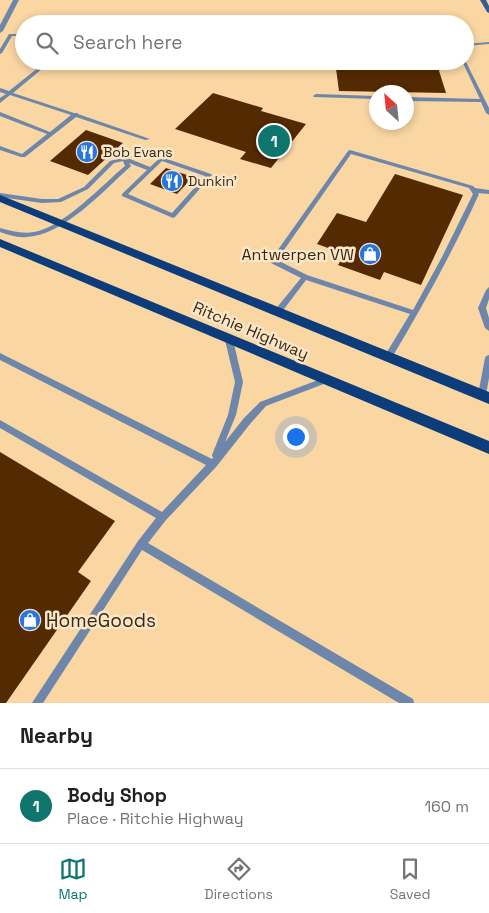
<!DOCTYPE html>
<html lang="en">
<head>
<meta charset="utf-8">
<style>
  :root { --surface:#fff; --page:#f6f6f6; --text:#202124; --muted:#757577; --line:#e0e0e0; --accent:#0f766e }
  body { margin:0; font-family:"Space Grotesk",sans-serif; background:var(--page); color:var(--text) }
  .compass { position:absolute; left:369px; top:85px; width:45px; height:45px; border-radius:50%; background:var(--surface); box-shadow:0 2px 8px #0003; rotate:333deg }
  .you { position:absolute; left:295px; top:436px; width:18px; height:18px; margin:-12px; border:4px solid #fff; border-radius:50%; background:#1a73e8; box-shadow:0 0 0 8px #1a73e833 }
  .badge { display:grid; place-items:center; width:32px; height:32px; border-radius:50%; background:var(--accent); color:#fff; font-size:16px; font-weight:700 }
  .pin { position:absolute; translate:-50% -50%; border:2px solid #fff; box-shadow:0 1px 5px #0006 }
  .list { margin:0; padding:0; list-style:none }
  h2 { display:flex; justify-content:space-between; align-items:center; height:65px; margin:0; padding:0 20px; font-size:21px }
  h2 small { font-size:16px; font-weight:400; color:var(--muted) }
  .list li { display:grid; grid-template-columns:32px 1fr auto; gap:15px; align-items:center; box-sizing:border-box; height:75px; padding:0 20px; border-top:1px solid var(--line) }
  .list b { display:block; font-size:19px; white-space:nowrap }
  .list p { margin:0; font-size:16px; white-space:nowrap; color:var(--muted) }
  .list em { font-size:16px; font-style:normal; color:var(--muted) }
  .icon { flex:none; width:28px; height:28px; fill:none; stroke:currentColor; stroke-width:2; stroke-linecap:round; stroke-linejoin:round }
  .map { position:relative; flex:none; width:489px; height:703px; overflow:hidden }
  .search { position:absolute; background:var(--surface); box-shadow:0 2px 8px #0003; left:15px; right:15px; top:15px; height:55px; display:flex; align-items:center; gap:12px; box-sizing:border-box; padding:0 18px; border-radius:28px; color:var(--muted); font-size:19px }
  .sheet { height:140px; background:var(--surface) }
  nav { display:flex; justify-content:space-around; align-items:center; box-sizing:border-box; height:70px; border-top:1px solid var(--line); background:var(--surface); font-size:14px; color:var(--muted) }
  nav a { display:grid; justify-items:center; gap:2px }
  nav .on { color:var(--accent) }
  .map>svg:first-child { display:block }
</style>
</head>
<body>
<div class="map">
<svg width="489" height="703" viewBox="0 0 489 703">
  <rect width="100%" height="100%" fill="#f9d6a2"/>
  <!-- building -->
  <g fill="#532a02">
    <path d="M 335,61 L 436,61 L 446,93 L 339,91 Z"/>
    <path d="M 213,93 L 263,108 L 261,111 L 306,124 L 271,168 L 240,159 L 246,152 L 175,129 Z"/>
    <path d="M 86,130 L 123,143 L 88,175 L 50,161 Z"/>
    <path d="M 166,168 L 193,177 L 177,194 L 150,184 Z"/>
    <path d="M 395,174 L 463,195 L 421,285 L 384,272 L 380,280 L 338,265 L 345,254 L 317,244 L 337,213 L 366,222 Z"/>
    <path d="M 0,452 L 115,521 L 78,572 L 91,581 L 6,703 L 0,703 Z"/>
  </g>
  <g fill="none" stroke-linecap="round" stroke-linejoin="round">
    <!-- lane -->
    <g fill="#6d86aa" fill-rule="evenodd">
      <path d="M 9,34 L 24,34 L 24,36 L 12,36 L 2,53 L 0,54 L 0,49 Z"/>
      <path d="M 489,42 L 489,44 L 465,46 L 465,44 Z"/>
      <path d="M 465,60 L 489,108 L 489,115 L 486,113 L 481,102 L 406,101 L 406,97 L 480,99 L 462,61 L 465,61 Z"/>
      <path d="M 238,61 L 242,61 L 241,68 L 237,67 Z"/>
      <path d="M 310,61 L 314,61 L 314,69 L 310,68 Z"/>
      <path d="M 39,67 L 43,68 L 13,93 L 74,113 L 78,113 L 78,114 L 150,139 L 145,140 L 76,117 L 25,157 L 21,157 L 0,150 L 0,146 L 22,154 L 47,134 L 0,116 L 0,112 L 50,132 L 71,115 L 10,95 L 0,103 L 0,98 L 6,94 L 0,92 L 0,88 L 9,91 Z"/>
      <path d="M 316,94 L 376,96 L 376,99 L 314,97 L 313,96 Z"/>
      <path d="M 350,150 L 473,186 L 475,188 L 489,190 L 489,194 L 478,193 L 479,194 C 453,251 423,306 391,359 L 385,359 L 384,357 L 410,314 L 306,280 L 281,313 L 275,313 L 274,311 L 301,278 L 271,263 L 270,261 L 348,151 ZM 351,154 L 469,188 L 473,194 L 442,257 L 413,310 L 307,275 L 277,260 Z"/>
      <path d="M 125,157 L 150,167 L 161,157 L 211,174 L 212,175 L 175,217 L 173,218 L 122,196 L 122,194 L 147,170 L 129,163 L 131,166 L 130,167 C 103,191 63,236 26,237 C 17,238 9,235 0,232 L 0,228 C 12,231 22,234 34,232 C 64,227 102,185 125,166 L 123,161 L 114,163 L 88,189 L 61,202 L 42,203 L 0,197 L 0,193 L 42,199 L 58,199 L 84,187 L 110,161 ZM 162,161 L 205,176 L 172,213 L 128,194 Z"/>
      <path d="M 489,287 L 489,299 L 486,308 L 489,318 L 489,331 L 485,328 L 478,308 L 486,290 Z"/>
      <path d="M 229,337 L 232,338 L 233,340 L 243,382 L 236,415 L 225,442 L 244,418 L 260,402 L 326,377 L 329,378 L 330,380 L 329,382 L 266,406 L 250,424 L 216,467 L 166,520 L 148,543 L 413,699 L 414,703 L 399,703 L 142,550 L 43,703 L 32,703 L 138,541 L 156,518 L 0,428 L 0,420 L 162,512 L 206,465 L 0,360 L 0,353 L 212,459 L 213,458 L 212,455 L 228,415 L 235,382 L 225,340 L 226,338 Z"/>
      <path d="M 489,355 L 489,378 L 486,395 L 485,397 L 482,398 L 479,397 L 478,395 L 485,358 L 486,356 Z"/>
    </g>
    <!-- street -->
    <path fill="#6d86aa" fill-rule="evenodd" d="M 13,0 L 19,0 L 3,31 L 0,33 L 0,25 Z"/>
    <!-- secondary -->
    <path fill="#375b8f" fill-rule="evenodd" d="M 480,0 L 486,0 L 489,6 L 489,13 L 487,12 Z"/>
    <!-- primary -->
    <g fill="#0c3c7a" fill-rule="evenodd">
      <path d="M 0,195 L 489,392 L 489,404 L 0,202 Z"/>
      <path d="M 0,239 L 489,441 L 489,454 L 0,247 Z"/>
    </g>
  </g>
  <!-- icons -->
  <defs>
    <g id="restaurant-disc" transform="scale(1.125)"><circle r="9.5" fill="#2676e1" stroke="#fbe6c7"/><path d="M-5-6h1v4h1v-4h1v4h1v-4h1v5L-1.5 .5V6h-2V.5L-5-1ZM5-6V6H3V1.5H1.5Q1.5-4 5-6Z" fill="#fff"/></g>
    <g id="shop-disc" transform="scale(1.125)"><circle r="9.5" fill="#2676e1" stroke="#fbe6c7"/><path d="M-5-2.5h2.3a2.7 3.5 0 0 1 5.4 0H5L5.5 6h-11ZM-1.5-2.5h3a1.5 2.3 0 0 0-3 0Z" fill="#fff"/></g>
  </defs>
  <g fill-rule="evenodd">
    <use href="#restaurant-disc" x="87" y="152"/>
    <use href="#restaurant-disc" x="172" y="181"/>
    <use href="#shop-disc" x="370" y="254"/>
    <use href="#shop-disc" x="30" y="620"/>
  </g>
  <g text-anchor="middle" stroke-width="5" stroke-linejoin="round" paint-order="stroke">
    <!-- far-poi labels -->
    <g font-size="14" fill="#382a16" stroke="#fbe6c7" text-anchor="start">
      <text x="103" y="157">Bob Evans</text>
      <text x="188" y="186">Dunkin'</text>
    </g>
    <!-- poi labels -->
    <g font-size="16" fill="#382a16" stroke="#fbe6c7" text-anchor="end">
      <text x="354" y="260">Antwerpen VW</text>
    </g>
    <!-- street labels -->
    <g font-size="16" fill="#382a16" stroke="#fbe6c7">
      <text transform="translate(251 330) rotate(23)" y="6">Ritchie Highway</text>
    </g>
    <!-- near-poi labels -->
    <g font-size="19" fill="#382a16" stroke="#fbe6c7" text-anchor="start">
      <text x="46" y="627">HomeGoods</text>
    </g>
  </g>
</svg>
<svg class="compass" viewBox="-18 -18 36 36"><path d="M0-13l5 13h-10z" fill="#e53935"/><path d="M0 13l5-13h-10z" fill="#757577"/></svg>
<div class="you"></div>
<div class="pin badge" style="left:274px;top:141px">1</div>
<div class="search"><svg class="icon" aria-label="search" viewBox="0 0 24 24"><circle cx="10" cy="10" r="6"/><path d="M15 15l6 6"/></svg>Search here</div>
</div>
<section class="sheet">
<h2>Nearby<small></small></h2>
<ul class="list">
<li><span class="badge">1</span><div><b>Body Shop</b><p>Place · Ritchie Highway</p></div><em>160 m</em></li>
</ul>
</section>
<nav>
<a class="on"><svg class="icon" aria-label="map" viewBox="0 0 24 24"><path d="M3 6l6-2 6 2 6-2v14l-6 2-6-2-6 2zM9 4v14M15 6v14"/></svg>Map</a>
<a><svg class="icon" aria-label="directions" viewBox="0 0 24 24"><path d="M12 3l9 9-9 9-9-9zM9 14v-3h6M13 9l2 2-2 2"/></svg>Directions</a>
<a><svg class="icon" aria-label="saved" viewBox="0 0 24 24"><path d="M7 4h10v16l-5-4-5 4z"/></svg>Saved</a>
</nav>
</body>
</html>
